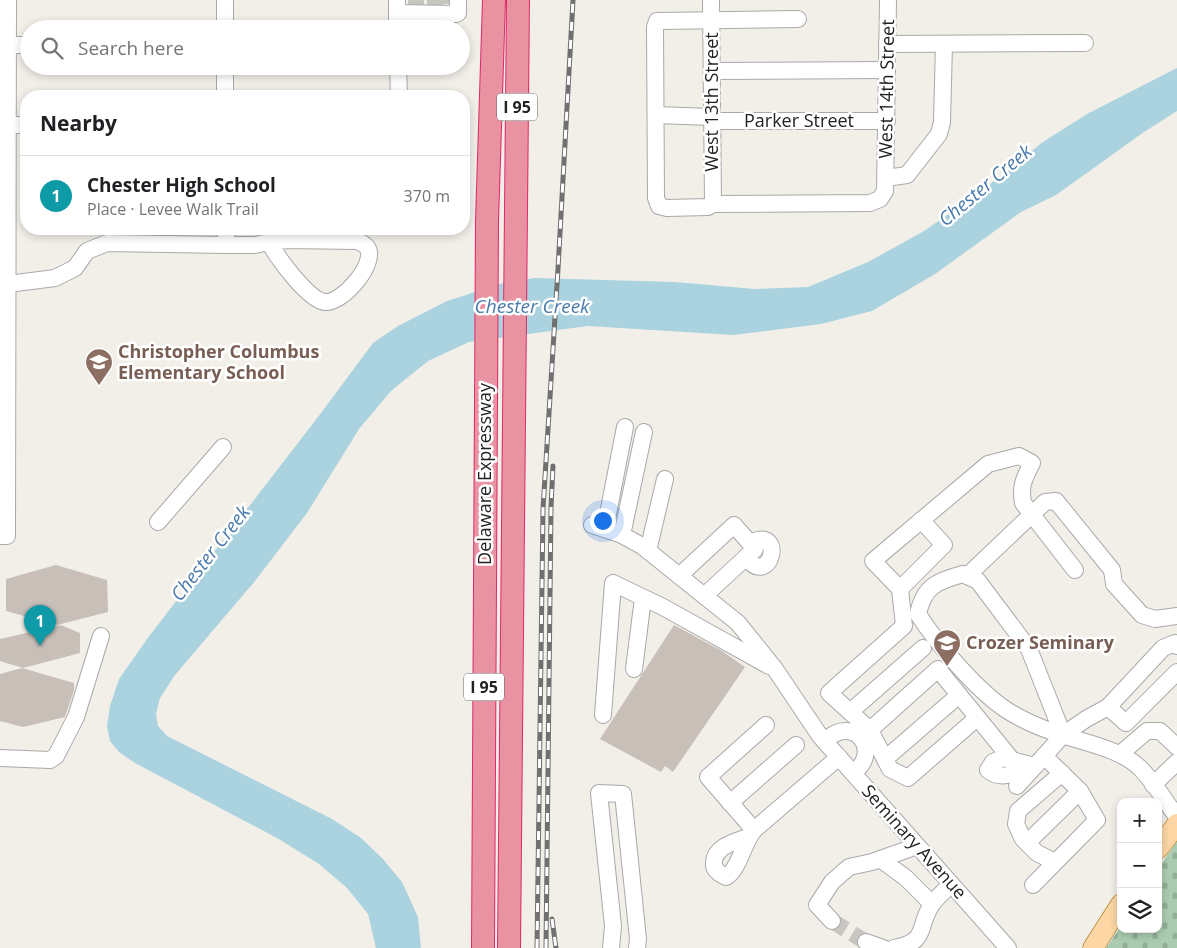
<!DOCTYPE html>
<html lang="en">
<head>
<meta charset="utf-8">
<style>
  :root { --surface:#fff; --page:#f2f2f2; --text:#202124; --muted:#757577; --line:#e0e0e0; --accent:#0f766e }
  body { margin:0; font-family:"Open Sans",sans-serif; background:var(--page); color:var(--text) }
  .controls { position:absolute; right:15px; bottom:15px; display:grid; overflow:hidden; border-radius:10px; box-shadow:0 2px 8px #0003 }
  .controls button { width:45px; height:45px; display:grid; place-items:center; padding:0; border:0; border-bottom:1px solid var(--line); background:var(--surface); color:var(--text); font:25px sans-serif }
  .you { position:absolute; left:602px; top:520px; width:18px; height:18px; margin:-12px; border:4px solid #fff; border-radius:50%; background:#1a73e8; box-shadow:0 0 0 8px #1a73e833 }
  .badge { display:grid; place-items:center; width:32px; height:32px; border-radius:50%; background:var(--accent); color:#fff; font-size:16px; font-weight:700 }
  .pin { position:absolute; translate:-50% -41px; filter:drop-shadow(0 1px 2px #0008) }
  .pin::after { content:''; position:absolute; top:26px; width:18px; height:15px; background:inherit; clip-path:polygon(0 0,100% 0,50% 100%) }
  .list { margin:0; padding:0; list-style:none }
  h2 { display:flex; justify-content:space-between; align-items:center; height:65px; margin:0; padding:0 20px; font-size:21px }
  h2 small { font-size:16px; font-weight:400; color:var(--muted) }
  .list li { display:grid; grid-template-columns:32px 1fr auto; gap:15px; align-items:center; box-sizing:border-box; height:80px; padding:0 20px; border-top:1px solid var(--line) }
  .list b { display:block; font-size:19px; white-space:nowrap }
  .list p { margin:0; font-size:16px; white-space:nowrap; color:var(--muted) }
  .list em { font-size:16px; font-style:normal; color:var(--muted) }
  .icon { flex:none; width:28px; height:28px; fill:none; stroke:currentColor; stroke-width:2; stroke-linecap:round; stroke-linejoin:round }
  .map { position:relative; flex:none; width:1177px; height:948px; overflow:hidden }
  .search { position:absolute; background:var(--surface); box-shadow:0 2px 8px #0003; left:20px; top:20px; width:450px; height:55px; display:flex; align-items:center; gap:12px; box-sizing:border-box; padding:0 18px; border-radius:28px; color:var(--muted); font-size:19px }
  .panel { position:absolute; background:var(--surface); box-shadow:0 2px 8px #0003; left:20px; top:90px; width:450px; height:145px; border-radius:20px }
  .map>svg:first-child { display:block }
</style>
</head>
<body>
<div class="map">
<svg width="1177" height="948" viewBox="0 0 1177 948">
  <defs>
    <pattern id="cemetery-stones" width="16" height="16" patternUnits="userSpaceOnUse" patternTransform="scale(1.25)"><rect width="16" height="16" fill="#aacbaf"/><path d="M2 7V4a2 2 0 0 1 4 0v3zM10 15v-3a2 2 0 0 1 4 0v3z" fill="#92ae96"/></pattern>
  </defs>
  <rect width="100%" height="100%" fill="#f2efe9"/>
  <!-- cemetery -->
  <path fill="url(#cemetery-stones)" d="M 1177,841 L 1177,948 L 1106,948 L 1121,926 L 1121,929 L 1158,929 L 1158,869 Z"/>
  <!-- water -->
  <path fill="#aad3df" d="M 1177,68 L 1177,111 L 1144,132 L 1056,195 L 1021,212 L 935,274 L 872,311 L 821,324 L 733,335 L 588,326 L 469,342 L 428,361 L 391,391 L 359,429 L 307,513 L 255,581 L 175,675 L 160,698 L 156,714 L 158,726 L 167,736 L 332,819 L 361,838 L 382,858 L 402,882 L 418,917 L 421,948 L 376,948 L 368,914 L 347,888 L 319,864 L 277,838 L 135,763 L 119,752 L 110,741 L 107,726 L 110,706 L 119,679 L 147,639 L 321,413 L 373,343 L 398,326 L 447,301 L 503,283 L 535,278 L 675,282 L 755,289 L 808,287 L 868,262 L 924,231 L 975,196 L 1043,142 L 1087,114 Z"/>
  <!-- building -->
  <g fill="#c7bfb8">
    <path d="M 56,565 L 107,580 L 108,612 L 57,625 L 6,611 L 6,579 Z"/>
    <path d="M 61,625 L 80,633 L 80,653 L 23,668 L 0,661 L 0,639 Z"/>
    <path d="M 674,625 L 722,651 L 745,667 L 673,772 L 665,766 L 661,772 L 600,739 Z"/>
    <path d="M 22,668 L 74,683 L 74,690 L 65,717 L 23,727 L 0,721 L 0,674 Z"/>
  </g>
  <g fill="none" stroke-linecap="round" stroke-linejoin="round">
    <!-- minor-tunnel -->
    <g stroke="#c8c6c1" stroke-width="16" stroke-dasharray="16 8" stroke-linecap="butt">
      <path d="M 416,0 L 416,5"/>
      <path d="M 435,0 L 435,5"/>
      <path d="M 449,0 L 449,4"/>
      <path d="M 832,921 L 866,942"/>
    </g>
    <!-- minor casing -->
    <g stroke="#a9a9a9" stroke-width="18">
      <g id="minor">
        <path d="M 225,0 L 225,29"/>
        <path d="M 397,0 L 397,29"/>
        <path d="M 711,0 L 713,204"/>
        <path d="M 397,13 L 456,14 L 458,13 L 458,0"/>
        <path d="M 798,19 L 657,21 L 655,27 L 656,198 L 659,206 L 667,208 L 708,207 L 713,204 L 870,203 L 880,199 L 885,191 L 888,0"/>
        <path d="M 887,44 L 1085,43"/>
        <path d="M 9,45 L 29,45"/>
        <path d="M 225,66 L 225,96"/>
        <path d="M 398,66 L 399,96"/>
        <path d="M 712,71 L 887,70"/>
        <path d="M 656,115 L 712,117"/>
        <path d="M 712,121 L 887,121"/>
        <path d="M 0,125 L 26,125"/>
        <path d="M 886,178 L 907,175 L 939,134 L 942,122 L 944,44"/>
        <path d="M 226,229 L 226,245"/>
        <path d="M 0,285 L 55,278 L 75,268 L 87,251 L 107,243 L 226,245 L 255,245 L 269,242 C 277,257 308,300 325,302 C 342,304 378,263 367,247 C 365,245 360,242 358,241 L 288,240 L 269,242"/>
        <path d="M 921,520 L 944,545 L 900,589 L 873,561 L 988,464 L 1019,456 L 1032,463 C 1024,479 1020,485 1023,503 L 1075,570"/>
        <path d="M 158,522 L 223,447"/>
        <path d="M 592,525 L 622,535 L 642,546 L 738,623 L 775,669 L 820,736 L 1008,948"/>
        <path d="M 605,529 L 625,427"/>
        <path d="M 622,535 L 644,432"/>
        <path d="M 0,536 L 7,536 L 8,0"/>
        <path d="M 648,551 L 665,479"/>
        <path d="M 746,557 C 770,591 787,524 750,543"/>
        <path d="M 679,576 L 734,525 L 755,549 L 704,596"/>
        <path d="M 967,576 L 1045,502 L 1056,501 L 1112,570 L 1114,584 L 1142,615 L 1155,619 L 1177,616"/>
        <path d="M 900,589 L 904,626 L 829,693 L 870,730 L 890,769 L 908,778 L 977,718"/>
        <path d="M 634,669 L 643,598"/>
        <path d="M 1108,707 L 1126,723 L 1177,672"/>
        <path d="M 850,712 L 923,648"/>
        <path d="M 603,715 L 613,583 L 663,607 L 769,666"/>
        <path d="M 766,725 L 708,777 L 754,830 L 839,757"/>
        <path d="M 1063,735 L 1029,649 L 978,581 L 963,574 C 937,581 924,586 918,614 C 937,644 976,689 1005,709 C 1020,719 1036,726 1053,732 C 1080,742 1120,748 1140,768 C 1153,781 1166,802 1177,817"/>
        <path d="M 861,738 L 938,669 L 1012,760"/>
        <path d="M 825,741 C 852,713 884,750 853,773"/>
        <path d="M 1120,754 L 1147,731 L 1160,731 L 1177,747"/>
        <path d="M 0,758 L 50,760 L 56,756 L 76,717 L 101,636"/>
        <path d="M 1003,758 L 1035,766 C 1020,771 1001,782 988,770 L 993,762 Z"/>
        <path d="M 885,759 L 959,695"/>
        <path d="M 1153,785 L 1177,762"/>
        <path d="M 1017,786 L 1063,735 L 1086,719 L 1108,707 L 1163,648 L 1175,643 L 1177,646"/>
        <path d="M 730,803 L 796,745"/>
        <path d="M 748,837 C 735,842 715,846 714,862 C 713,870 719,874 726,877 C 739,870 743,843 754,830"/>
        <path d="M 1027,843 L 1080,791"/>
        <path d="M 880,859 L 906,878 L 932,904"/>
        <path d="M 1055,862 L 1037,853 L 1023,839 L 1016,824 L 1018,811 L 1062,773"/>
        <path d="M 1033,885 L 1097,820 L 1080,791 L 1044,756"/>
        <path d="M 832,921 L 817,905 L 832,882 L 849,867 L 872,862 L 917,846"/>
        <path d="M 866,942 L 883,948"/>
        <path d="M 611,948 L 613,926 L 599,793 L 623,794 L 638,939 L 637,948"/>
        <path d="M 894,948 C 929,942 917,926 932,904 C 937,897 945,891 951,884"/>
      </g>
    </g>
    <!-- major casing -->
    <g stroke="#a06b00" stroke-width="21">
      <g id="major">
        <path d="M 1158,849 L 1177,824"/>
        <path d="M 1093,948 L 1121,904"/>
      </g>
    </g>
    <!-- highway casing -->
    <g stroke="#dc2a67" stroke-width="24">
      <g id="highway">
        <path d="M 483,948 L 487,222 L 494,0"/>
        <path d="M 509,948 L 518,0"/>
      </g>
    </g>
    <!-- minor -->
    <use href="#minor" stroke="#fff" stroke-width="16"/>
    <!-- major -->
    <use href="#major" stroke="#fcd6a4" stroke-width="20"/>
    <!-- highway -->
    <use href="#highway" stroke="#e892a2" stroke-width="22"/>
    <!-- rail casing -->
    <g stroke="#707070" stroke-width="5">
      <g id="rail">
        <path d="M 552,919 L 556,948"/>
        <path d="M 537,948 L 543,509 L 558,269 L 573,0"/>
        <path d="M 546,948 L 551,507 L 553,466"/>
      </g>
    </g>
    <!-- rail -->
    <use href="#rail" stroke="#fff" stroke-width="3" stroke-dasharray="9" stroke-linecap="butt"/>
  </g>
  <!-- icons -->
  <defs>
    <g id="school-pin" transform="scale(1.4375)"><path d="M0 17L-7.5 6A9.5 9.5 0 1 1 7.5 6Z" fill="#8d6e63" stroke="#fff"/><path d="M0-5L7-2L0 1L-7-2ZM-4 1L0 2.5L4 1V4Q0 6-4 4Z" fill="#fff"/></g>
  </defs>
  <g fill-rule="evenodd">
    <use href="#school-pin" x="99" y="362"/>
    <use href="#school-pin" x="947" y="643"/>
  </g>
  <g text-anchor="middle" stroke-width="5" stroke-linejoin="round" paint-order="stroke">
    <!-- shield labels -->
    <g fill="#fff" stroke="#646464" stroke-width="1">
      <rect x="497" y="93.5" width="40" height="27" rx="4"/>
      <rect x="464" y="673.5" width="40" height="27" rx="4"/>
    </g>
    <g font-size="16" font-weight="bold" fill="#222">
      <text x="517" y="113">I 95</text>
      <text x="484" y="693">I 95</text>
    </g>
    <!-- street labels -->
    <g font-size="18" fill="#222" stroke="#fff">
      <text transform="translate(887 89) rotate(-89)" y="6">West 14th Street</text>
      <text transform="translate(712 102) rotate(-90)" y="6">West 13th Street</text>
      <text x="799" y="127">Parker Street</text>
      <text transform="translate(485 474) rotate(-90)" y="6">Delaware Expressway</text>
      <text transform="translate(914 842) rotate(48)" y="6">Seminary Avenue</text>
    </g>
    <!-- education labels -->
    <g font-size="18" font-weight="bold" fill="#785e54" stroke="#fff" text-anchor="start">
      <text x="118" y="358">Christopher Columbus<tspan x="118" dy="21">Elementary School</tspan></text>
      <text x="966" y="649">Crozer Seminary</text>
    </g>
    <!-- water labels -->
    <g font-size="19" font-style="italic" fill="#4a7aab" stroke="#fff">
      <text transform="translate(985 185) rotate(-40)" y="7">Chester Creek</text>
      <text x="532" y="313">Chester Creek</text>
      <text transform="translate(210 553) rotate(-52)" y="7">Chester Creek</text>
    </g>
  </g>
</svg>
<div class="controls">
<button>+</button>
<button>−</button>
<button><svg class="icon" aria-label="layers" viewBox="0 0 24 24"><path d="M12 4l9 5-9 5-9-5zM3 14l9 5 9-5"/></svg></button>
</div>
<div class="you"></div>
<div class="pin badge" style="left:40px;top:646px;background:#0f9aa8">1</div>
<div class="search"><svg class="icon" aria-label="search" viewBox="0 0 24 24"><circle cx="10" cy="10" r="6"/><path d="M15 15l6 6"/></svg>Search here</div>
<section class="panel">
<h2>Nearby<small></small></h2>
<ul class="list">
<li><span class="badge" style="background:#0f9aa8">1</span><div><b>Chester High School</b><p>Place · Levee Walk Trail</p></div><em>370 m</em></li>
</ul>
</section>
</div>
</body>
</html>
